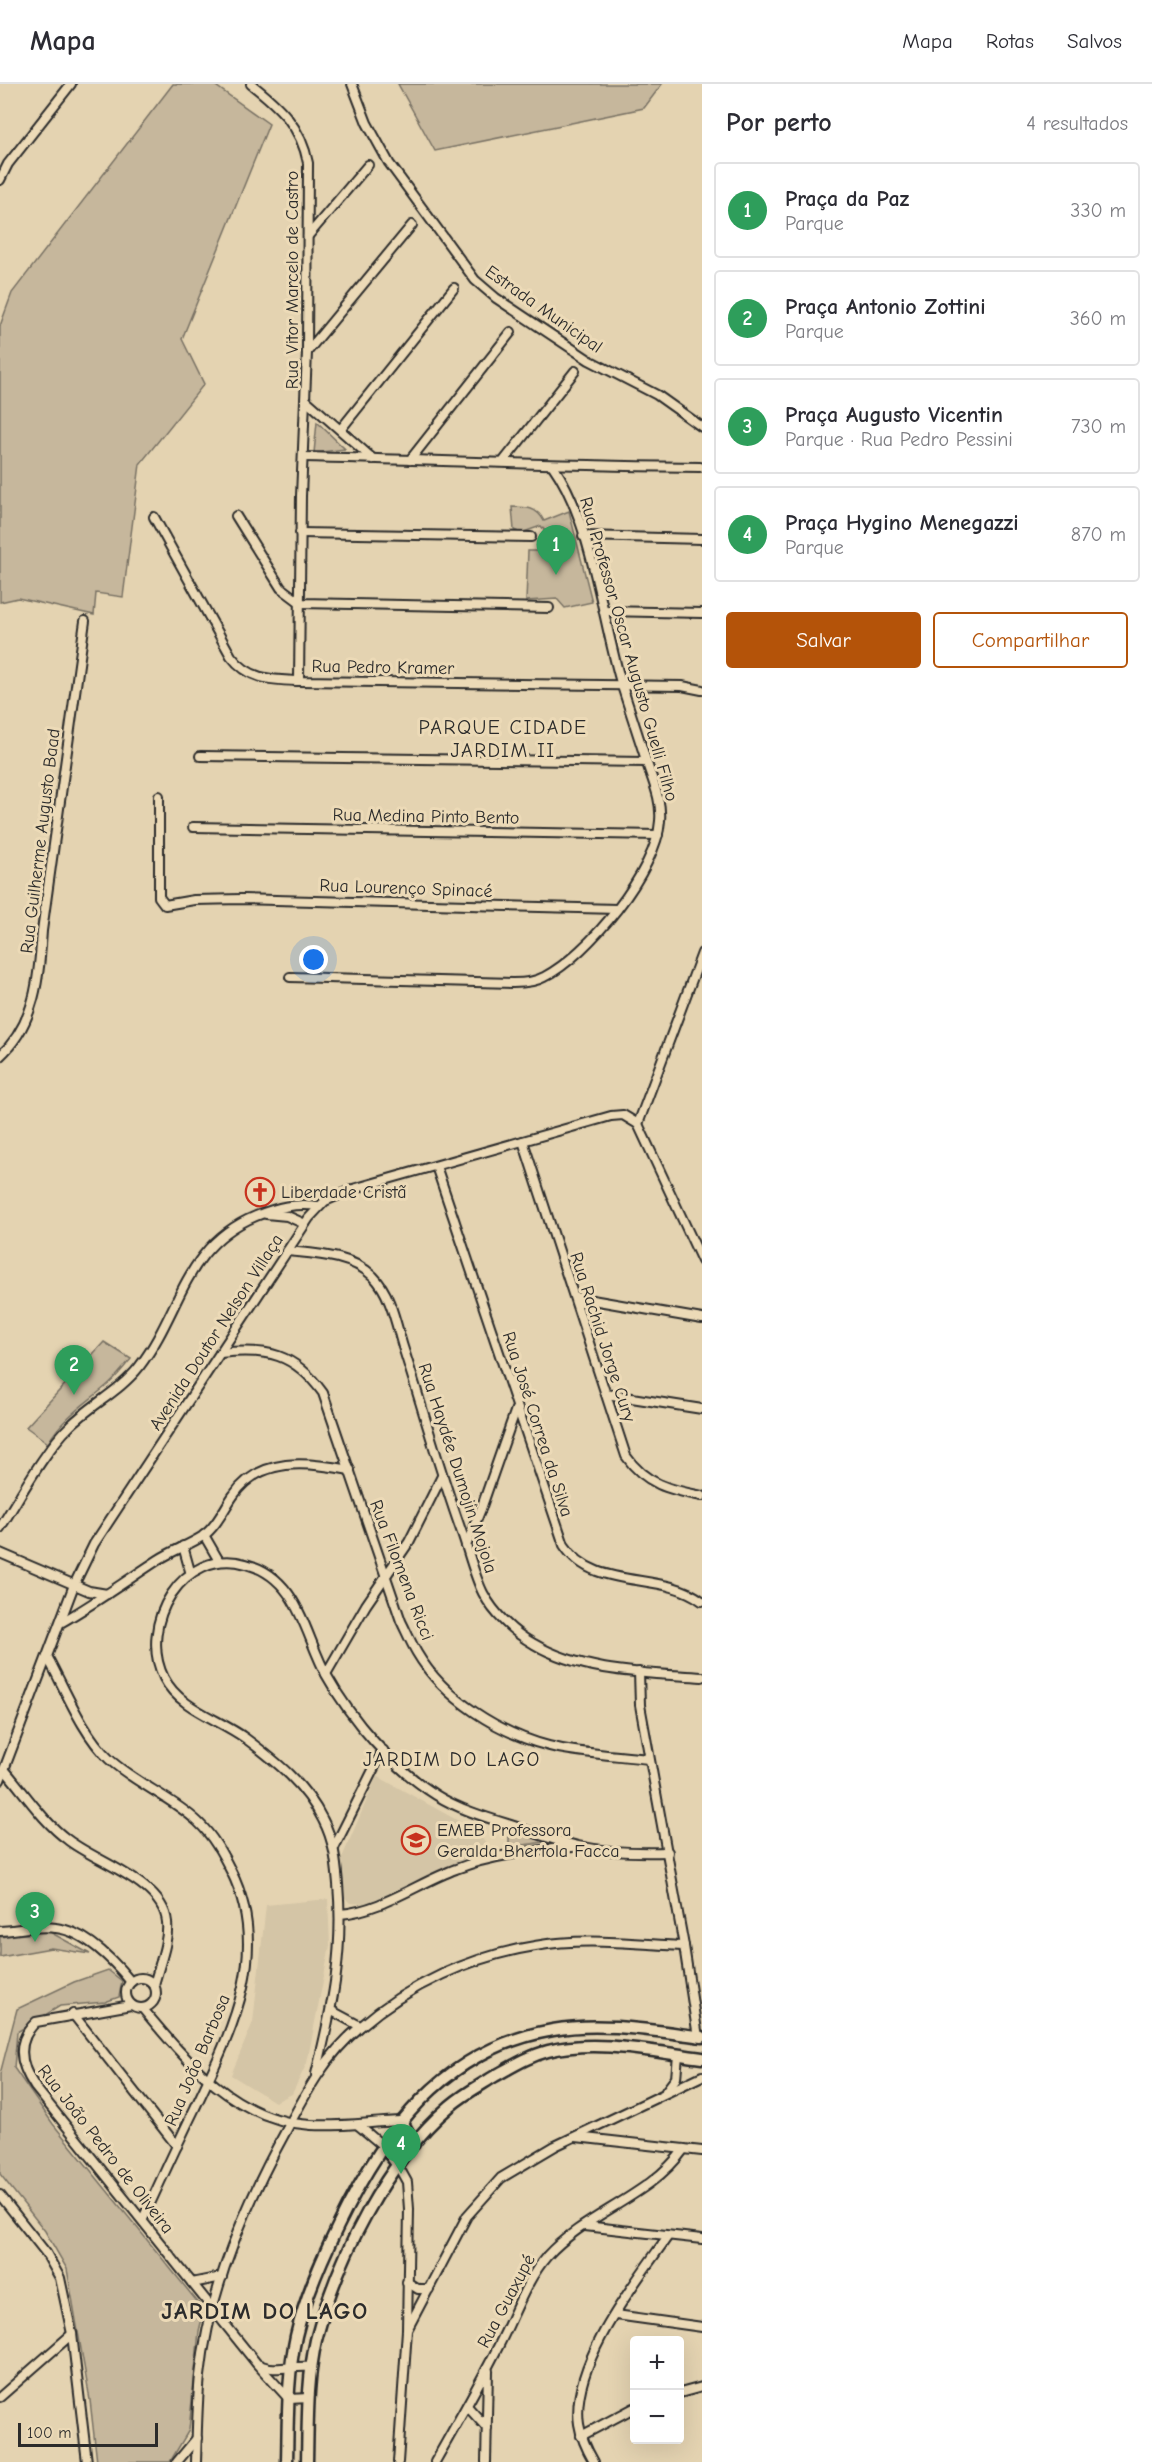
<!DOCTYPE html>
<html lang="pt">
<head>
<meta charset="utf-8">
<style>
  :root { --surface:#fff; --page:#f7f7f7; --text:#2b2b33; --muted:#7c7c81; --line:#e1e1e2; --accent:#b45309 }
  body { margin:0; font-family:"Comic Neue",sans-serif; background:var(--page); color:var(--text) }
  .controls { position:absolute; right:18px; bottom:18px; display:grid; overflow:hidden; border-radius:6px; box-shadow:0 6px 24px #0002 }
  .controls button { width:54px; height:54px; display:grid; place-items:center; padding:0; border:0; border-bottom:2px solid var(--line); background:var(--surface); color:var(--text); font:30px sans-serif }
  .scale { position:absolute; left:18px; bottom:15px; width:140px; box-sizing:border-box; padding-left:6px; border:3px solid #2b2b2b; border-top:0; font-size:16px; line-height:21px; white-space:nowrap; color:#2b2b2b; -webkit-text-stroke:4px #ecdab7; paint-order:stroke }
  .you { position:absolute; left:314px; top:876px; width:21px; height:21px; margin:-15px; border:4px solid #fff; border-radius:50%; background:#1a73e8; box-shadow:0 0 0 9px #1a73e833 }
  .badge { display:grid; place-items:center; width:39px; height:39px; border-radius:50%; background:var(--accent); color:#fff; font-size:20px; font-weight:700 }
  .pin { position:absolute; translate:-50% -50px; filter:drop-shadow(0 2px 3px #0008) }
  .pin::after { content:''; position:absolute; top:32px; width:21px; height:18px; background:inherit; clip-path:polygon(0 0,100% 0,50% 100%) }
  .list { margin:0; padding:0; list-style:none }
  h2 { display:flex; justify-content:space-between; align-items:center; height:78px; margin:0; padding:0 24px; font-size:26px }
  h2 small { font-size:20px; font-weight:400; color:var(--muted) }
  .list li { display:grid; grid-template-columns:39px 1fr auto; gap:18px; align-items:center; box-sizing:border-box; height:96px; margin:0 12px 12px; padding:0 12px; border:2px solid var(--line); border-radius:6px }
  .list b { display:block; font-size:22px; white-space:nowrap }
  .list p { margin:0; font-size:20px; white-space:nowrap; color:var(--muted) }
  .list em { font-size:20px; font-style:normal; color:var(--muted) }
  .actions { display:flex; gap:12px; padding:18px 24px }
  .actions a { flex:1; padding:14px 0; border:2px solid var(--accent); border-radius:6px; text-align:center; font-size:21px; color:var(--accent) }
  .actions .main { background:var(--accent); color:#fff }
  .map { position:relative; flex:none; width:702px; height:2378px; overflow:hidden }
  header { display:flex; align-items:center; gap:36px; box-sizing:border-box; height:84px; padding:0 30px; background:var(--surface); border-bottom:2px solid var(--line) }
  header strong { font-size:28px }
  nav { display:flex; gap:33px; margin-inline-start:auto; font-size:21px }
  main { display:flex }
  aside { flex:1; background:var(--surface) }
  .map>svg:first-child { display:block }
</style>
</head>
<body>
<header>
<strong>Mapa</strong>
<nav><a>Mapa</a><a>Rotas</a><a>Salvos</a></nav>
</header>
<main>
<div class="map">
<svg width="702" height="2378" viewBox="0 0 702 2378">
  <rect width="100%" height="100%" fill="#e4d3b1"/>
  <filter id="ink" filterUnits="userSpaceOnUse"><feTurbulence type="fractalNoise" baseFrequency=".0167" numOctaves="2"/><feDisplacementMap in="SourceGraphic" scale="12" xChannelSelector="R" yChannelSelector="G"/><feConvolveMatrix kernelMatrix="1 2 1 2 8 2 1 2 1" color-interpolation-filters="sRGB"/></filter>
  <g filter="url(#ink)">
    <!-- built -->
    <g fill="#d4c5a6">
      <path d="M 377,1692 L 464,1740 L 481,1753 L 491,1767 L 364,1820 L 350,1819 L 343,1812 L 341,1776 Z"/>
      <path d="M 328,1815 L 330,1861 L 307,1979 L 292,2010 L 275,2018 L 231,1991 L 253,1938 L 266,1821 Z"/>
    </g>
    <!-- green -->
    <g fill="#c6b79c" stroke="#787164" stroke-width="1.5">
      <path d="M 173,0 L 213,0 L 269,40 L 182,255 L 204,300 L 140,380 L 123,513 L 96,509 L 94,531 L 18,514 L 0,518 L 0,242 L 12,209 Z"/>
      <path d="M 398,0 L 662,0 L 644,24 L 435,67 Z"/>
      <path d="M 317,338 L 345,365 L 314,369 Z"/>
      <path d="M 512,423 C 526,423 537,423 544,437 L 569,427 L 592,518 L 565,524 L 557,515 L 526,517 L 528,467 L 540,467 L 545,447 L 541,442 L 521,449 L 514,446 Z"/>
      <path d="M 104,1258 L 131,1275 C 123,1284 115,1295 105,1303 C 85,1320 62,1334 48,1359 L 26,1343 Z"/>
      <path d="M 509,1745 L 545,1758 L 509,1763 Z"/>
      <path d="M 48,1847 L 90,1870 L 51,1864 L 0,1873 L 0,1853 Z"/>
      <path d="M 108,1886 L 122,1897 L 119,1913 L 105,1918 L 60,1922 L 17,1948 L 14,1984 L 53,2040 L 204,2226 L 199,2247 L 189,2346 L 170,2378 L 97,2378 L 90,2316 L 67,2185 L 45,2147 L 0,2090 L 0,1990 L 17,1925 L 74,1898 Z"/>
    </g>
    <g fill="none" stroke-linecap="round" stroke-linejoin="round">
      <!-- street casing -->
      <g stroke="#2b2b2b" stroke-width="12">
        <g id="street">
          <path d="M 251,0 C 279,22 301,42 308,79 L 307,268 L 301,412 L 299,597"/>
          <path d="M 352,0 L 367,39 L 389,79 L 475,196 L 496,214 L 589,276 L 657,311 L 702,343"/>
          <path d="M 0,96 L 8,80 L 71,0"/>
          <path d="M 308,152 L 368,81"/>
          <path d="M 307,268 L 412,141"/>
          <path d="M 306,316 L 373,375"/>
          <path d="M 341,345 L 454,204"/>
          <path d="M 303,373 C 435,376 567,382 700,383"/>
          <path d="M 410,376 L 511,248"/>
          <path d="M 503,378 L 575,287"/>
          <path d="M 236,432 L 281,504 L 301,519 L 549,524"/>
          <path d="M 154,433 L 231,572 C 249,596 271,596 299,597 L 682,602 L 702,606"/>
          <path d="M 300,449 L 531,453"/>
          <path d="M 583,452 L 702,455"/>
          <path d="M 604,527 L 702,529"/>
          <path d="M 200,672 L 646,678"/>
          <path d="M 159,712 L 159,813 L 165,821 L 194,816 L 242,815 L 617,825"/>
          <path d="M 193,743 L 658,751"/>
          <path d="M 290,893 L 513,899 C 524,899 535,898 544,893 C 588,871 657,786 660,737 C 662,715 652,696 646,676 C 638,651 630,627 622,602 C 602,536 592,437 553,382"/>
          <path d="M 0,972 C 36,939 39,892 42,847 L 85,537"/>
          <path d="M 638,1040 L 702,869"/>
          <path d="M 523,1057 L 626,1372 C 645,1400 670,1406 702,1412"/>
          <path d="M 436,1082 L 564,1461 C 594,1508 661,1486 702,1517"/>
          <path d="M 266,1130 L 287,1132 L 305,1140"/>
          <path d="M 288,1167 C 316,1170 351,1171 373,1192 C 391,1210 396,1240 403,1263 C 423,1325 440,1388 462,1449 C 469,1469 474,1491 483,1509 C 494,1530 514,1549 534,1560 C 583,1589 647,1589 702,1593"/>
          <path d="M 575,1213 L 702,1235"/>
          <path d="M 220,1269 C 268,1264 294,1269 323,1309 L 401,1537 C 406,1547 411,1559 417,1569 C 444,1615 499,1649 549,1662 C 581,1670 616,1671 649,1675"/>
          <path d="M 606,1310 L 702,1325"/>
          <path d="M 0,1444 C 20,1413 44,1367 70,1342 C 91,1321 120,1307 139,1283 C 182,1227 183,1162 256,1132 C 278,1123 295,1119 318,1122"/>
          <path d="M 204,1451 L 219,1477"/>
          <path d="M 183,1462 L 190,1487"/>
          <path d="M 466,1462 L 481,1425 L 516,1325"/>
          <path d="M 0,1469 L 89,1507 L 107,1510"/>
          <path d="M 62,1538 C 95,1519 126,1497 158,1476 C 172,1467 189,1461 203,1452 C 216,1443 224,1425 233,1412 C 260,1372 308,1378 350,1386"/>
          <path d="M 48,1574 C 66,1607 82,1649 109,1675 C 136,1700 172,1713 198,1738 C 213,1752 222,1769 231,1787 C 272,1869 231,1948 195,2024 C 177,2061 160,2098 143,2135"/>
          <path d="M 639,1588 L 640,1621 L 684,1862 L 698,1953"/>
          <path d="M 326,1590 L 366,1521 L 409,1458 L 442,1392"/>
          <path d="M 4,1685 C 24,1708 43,1738 68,1756 C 96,1778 163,1798 167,1838 C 169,1858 159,1881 154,1901"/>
          <path d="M 0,1696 L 74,1501 L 94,1460 L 309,1134 L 325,1117 L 353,1105 L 611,1032 L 623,1031 L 638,1040 L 702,1177"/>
          <path d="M 334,1764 L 383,1666"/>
          <path d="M 340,1830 C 381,1827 418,1799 456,1785 C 494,1770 533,1767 573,1763"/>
          <path d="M 0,1847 C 18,1846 38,1841 56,1844 C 85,1847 114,1877 131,1898"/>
          <circle cx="141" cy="1909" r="15"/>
          <path d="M 131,1921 L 36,1938 C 15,1958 20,1981 35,2003 L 257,2280 L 289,2315 L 309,2314"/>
          <path d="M 143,1925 C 187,1978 236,2037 311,2041 C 341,2043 371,2038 402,2037"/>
          <path d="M 332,1927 L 360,1942"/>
          <path d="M 73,1930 L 177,2062"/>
          <path d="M 316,1990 C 332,1924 344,1869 338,1800 C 336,1777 334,1757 323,1736 C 306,1701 276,1677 245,1654 C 219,1635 179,1624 164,1594 C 137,1541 183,1462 246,1480 C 299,1494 304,1550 327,1592 C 352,1637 392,1683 436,1711 C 460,1726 488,1734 514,1742 C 535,1749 556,1757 578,1762 C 606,1768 639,1769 668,1768"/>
          <path d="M 666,2007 L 676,1994 L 678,1971"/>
          <path d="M 358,2041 L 383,2062"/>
          <path d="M 576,2053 L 702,2067"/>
          <path d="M 397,2080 L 407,2098 L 409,2125 L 407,2246 L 398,2378"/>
          <path d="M 0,2111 L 46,2169 L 60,2194 L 72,2250 L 87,2378"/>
          <path d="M 585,2142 L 702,2155"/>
          <path d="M 407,2198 L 418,2205 L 429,2205"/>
          <path d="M 192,2199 L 222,2193"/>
          <path d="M 616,2231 L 702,2243"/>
          <path d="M 407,2246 L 467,2132 L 501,2094 L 555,2062 L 702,1992"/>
          <path d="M 260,2281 C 273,2288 294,2281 311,2283"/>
          <path d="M 680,2309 L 702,2303"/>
          <path d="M 0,2313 L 72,2250"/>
          <path d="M 467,2322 L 487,2344"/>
          <path d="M 581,2352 L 634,2324"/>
          <path d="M 177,2378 L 197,2354"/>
          <path d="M 196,2378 C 197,2349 197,2320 200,2292 C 209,2205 245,2121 287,2045 C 307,2007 326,1971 360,1943 C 408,1901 472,1872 535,1862 C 584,1853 635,1860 684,1862"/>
          <path d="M 435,2378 C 457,2339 479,2301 499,2261 C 514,2232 526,2196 547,2172 C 586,2129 650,2113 684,2065"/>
          <path d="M 486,2378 L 488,2287"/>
          <path d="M 594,2378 C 587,2366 581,2353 579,2340 C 570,2280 635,2199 668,2152"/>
        </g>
      </g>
      <!-- secondary casing -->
      <g stroke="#2b2b2b" stroke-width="15">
        <g id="secondary">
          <path d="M 402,2037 L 414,2060"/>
          <path d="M 383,2062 L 397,2080"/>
          <path d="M 287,2378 C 288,2336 287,2293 296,2252 C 305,2213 321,2177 338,2142 C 384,2047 443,1965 553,1946 C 600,1937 655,1947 702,1953"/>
          <path d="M 307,2378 C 308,2337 307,2296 316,2256 C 337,2175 386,2077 450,2022 C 464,2010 479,2002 495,1992 C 513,1982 529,1972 548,1967 C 596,1955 654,1968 702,1974"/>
        </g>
      </g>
      <!-- street -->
      <use href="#street" stroke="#ecdab7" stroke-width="8"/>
      <!-- secondary -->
      <use href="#secondary" stroke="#ecdab7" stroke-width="10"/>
    </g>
  </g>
  <!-- icons -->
  <defs>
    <g id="church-ring" transform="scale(1.5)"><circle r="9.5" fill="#ecdab7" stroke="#c8321e" stroke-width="1.5"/><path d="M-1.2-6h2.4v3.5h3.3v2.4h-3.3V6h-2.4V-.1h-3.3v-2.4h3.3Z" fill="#c8321e"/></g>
    <g id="school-ring" transform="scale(1.5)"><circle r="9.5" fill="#ecdab7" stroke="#c8321e" stroke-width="1.5"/><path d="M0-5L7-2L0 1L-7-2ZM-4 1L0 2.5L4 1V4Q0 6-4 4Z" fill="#c8321e"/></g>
  </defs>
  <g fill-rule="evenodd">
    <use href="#church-ring" x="260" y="1108"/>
    <use href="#school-ring" x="416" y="1756"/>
  </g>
  <g text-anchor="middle" stroke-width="6" stroke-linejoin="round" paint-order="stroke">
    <!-- street labels -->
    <g font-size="18" fill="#2b2b2b" stroke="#ecdab7">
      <text transform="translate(292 196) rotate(-90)" y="6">Rua Vitor Marcelo de Castro</text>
      <text transform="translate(544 225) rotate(35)" y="6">Estrada Municipal</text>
      <text transform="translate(629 565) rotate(74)" y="6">Rua Professor Oscar Augusto Guelli Filho</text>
      <text transform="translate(383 583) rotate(1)" y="6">Rua Pedro Kramer</text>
      <text transform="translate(426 732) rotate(1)" y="6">Rua Medina Pinto Bento</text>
      <text transform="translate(40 757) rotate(-83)" y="6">Rua Guilherme Augusto Baad</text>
      <text transform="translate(406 804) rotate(2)" y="6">Rua Lourenço Spinacé</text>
      <text transform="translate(216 1248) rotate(-57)" y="6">Avenida Doutor Nelson Villaça</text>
      <text transform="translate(603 1253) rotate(72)" y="6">Rua Rachid Jorge Cury</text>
      <text transform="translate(538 1340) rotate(72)" y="6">Rua José Correa da Silva</text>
      <text transform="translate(458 1384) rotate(72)" y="6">Rua Haydée Dumojin Mojola</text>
      <text transform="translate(402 1486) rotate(69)" y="6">Rua Filomena Ricci</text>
      <text transform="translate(197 1976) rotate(-67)" y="6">Rua João Barbosa</text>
      <text transform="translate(106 2065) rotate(52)" y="6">Rua João Pedro de Oliveira</text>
      <text transform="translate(506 2217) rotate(-62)" y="6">Rua Guaxupé</text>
    </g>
    <!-- poi labels -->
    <g font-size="18" fill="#2b2b2b" stroke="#ecdab7" text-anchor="start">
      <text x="281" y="1114">Liberdade Cristã</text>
      <text x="437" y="1752">EMEB Professora<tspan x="437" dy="21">Geralda Bhertola Facca</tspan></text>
    </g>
    <!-- neighbourhood labels -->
    <g font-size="20" letter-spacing="1.5" fill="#2b2b2b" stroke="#ecdab7">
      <text x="503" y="650">PARQUE CIDADE<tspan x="503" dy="23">JARDIM II</tspan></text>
      <text x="452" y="1682">JARDIM DO LAGO</text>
    </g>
    <!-- district labels -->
    <g font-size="24" font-weight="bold" letter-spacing="1.5" fill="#2b2b2b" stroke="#ecdab7">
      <text x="265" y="2235">JARDIM DO LAGO</text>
    </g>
  </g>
</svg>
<div class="controls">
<button>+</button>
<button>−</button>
</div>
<div class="scale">100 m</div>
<div class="you"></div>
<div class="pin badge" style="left:556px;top:491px;background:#2e9e5b">1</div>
<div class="pin badge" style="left:74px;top:1311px;background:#2e9e5b">2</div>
<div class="pin badge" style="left:35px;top:1858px;background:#2e9e5b">3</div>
<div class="pin badge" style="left:401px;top:2090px;background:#2e9e5b">4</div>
</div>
<aside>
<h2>Por perto<small>4 resultados</small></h2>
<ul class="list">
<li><span class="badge" style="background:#2e9e5b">1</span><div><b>Praça da Paz</b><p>Parque</p></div><em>330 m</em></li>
<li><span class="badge" style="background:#2e9e5b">2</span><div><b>Praça Antonio Zottini</b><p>Parque</p></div><em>360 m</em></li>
<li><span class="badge" style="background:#2e9e5b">3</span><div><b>Praça Augusto Vicentin</b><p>Parque · Rua Pedro Pessini</p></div><em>730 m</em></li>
<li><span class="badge" style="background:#2e9e5b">4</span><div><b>Praça Hygino Menegazzi</b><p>Parque</p></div><em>870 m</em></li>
</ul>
<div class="actions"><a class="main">Salvar</a><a>Compartilhar</a></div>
</aside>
</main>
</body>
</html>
